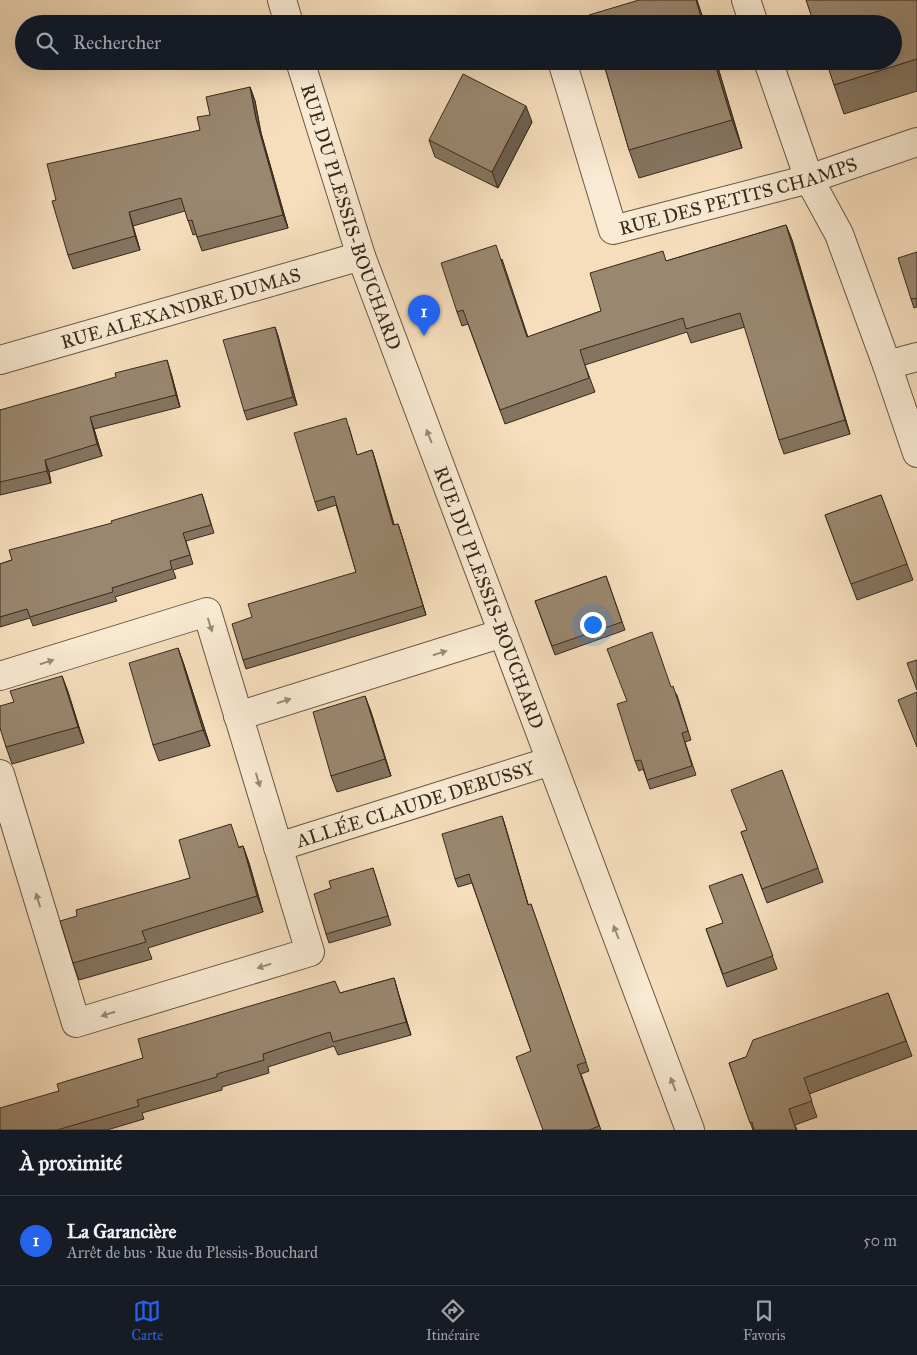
<!DOCTYPE html>
<html lang="fr">
<head>
<meta charset="utf-8">
<style>
  :root { --surface:#171b24; --page:#20242c; --text:#f1f3f6; --muted:#9ea1a6; --line:#363941; --accent:#2563eb }
  body { margin:0; font-family:"IM FELL Great Primer",serif; background:var(--page); color:var(--text) }
  .you { position:absolute; left:592px; top:624px; width:18px; height:18px; margin:-12px; border:4px solid #fff; border-radius:50%; background:#1a73e8; box-shadow:0 0 0 8px #1a73e833 }
  .badge { display:grid; place-items:center; width:32px; height:32px; border-radius:50%; background:var(--accent); color:#fff; font-size:16px; font-weight:700 }
  .pin { position:absolute; translate:-50% -41px; filter:drop-shadow(0 1px 2px #0008) }
  .pin::after { content:''; position:absolute; top:26px; width:18px; height:15px; background:inherit; clip-path:polygon(0 0,100% 0,50% 100%) }
  .list { margin:0; padding:0; list-style:none }
  h2 { display:flex; justify-content:space-between; align-items:center; height:65px; margin:0; padding:0 20px; font-size:21px }
  h2 small { font-size:16px; font-weight:400; color:var(--muted) }
  .list li { display:grid; grid-template-columns:32px 1fr auto; gap:15px; align-items:center; box-sizing:border-box; height:90px; padding:0 20px; border-top:1px solid var(--line) }
  .list b { display:block; font-size:19px; white-space:nowrap }
  .list p { margin:0; font-size:16px; white-space:nowrap; color:var(--muted) }
  .list em { font-size:16px; font-style:normal; color:var(--muted) }
  .icon { flex:none; width:28px; height:28px; fill:none; stroke:currentColor; stroke-width:2; stroke-linecap:round; stroke-linejoin:round }
  .map { position:relative; flex:none; width:917px; height:1130px; overflow:hidden }
  .search { position:absolute; background:var(--surface); box-shadow:0 5px 20px #0002; left:15px; right:15px; top:15px; height:55px; display:flex; align-items:center; gap:12px; box-sizing:border-box; padding:0 18px; border-radius:28px; color:var(--muted); font-size:19px }
  .sheet { height:155px; background:var(--surface) }
  nav { display:flex; justify-content:space-around; align-items:center; box-sizing:border-box; height:70px; border-top:1px solid var(--line); background:var(--surface); font-size:14px; color:var(--muted) }
  nav a { display:grid; justify-items:center; gap:2px }
  nav .on { color:var(--accent) }
  .map>svg:first-child { display:block }
</style>
</head>
<body>
<div class="map">
<svg width="917" height="1130" viewBox="0 0 917 1130">
  <rect width="100%" height="100%" fill="#f6debc"/>
  <filter id="stains"><feTurbulence type="fractalNoise" baseFrequency=".004" numOctaves="4"/><feColorMatrix values="0 0 0 0 .2 0 0 0 0 .09 0 0 0 0 .02 0 0 0 .5 -.17"/></filter>
  <radialGradient id="worn" r=".72"><stop offset=".6" stop-color="#630" stop-opacity="0"/><stop offset="1" stop-color="#630" stop-opacity=".3"/></radialGradient>
  <g fill="none" stroke-linecap="round" stroke-linejoin="round">
    <!-- street casing -->
    <g stroke="#675645" stroke-width="30">
      <g id="street">
        <path d="M 282,0 L 289,24"/>
        <path d="M 746,0 L 754,24"/>
        <path id="s1" d="M 300,61 L 361,256 L 690,1130"/>
        <path id="s2" d="M 562,61 L 613,230 L 809,179 L 917,142"/>
        <path d="M 768,61 L 809,179 L 839,234 L 887,365 L 917,453"/>
        <path id="s3" d="M 0,360 L 361,256"/>
        <path d="M 887,365 L 917,357"/>
        <path d="M 0,676 L 207,612 L 310,952 L 76,1023 L 0,774"/>
        <path d="M 238,716 L 503,633"/>
        <path id="s4" d="M 278,847 L 551,761"/>
      </g>
    </g>
    <!-- street -->
    <use href="#street" stroke="#f9ead3" stroke-width="28"/>
  </g>
  <!-- wall -->
  <g fill="#847460" stroke="#37291d">
    <path d="M 917,0 L 917,91 L 844,114 L 834,85 Z"/>
    <path d="M 603,61 L 716,61 L 742,148 L 639,178 L 629,150 Z"/>
    <path d="M 250,87 L 255,101 L 261,133 L 288,228 L 202,251 L 196,234 L 193,235 L 185,211 L 133,226 L 140,250 L 73,269 L 68,255 L 56,200 L 200,130 L 210,115 Z"/>
    <path d="M 532,122 L 498,188 L 435,157 L 429,140 Z"/>
    <path d="M 786,225 L 792,240 L 850,434 L 784,454 L 779,440 L 745,327 L 691,343 L 687,332 L 585,365 L 595,392 L 505,424 L 468,324 L 462,326 L 457,312 L 502,259 L 528,337 L 601,311 L 666,261 Z"/>
    <path d="M 917,252 L 917,307 L 914,308 L 911,299 Z"/>
    <path d="M 275,327 L 278,336 L 297,405 L 247,420 L 244,411 Z"/>
    <path d="M 171,373 L 180,407 L 94,429 L 102,456 L 49,472 L 51,483 L 0,495 L 0,410 Z"/>
    <path d="M 349,427 L 357,455 L 372,450 L 394,525 L 398,524 L 401,533 L 426,615 L 246,669 L 243,660 L 252,617 L 356,572 L 336,505 L 318,511 L 315,502 Z"/>
    <path d="M 202,494 L 214,533 L 186,541 L 193,564 L 173,570 L 176,578 L 115,597 L 117,601 L 33,626 L 30,618 L 0,627 L 0,564 Z"/>
    <path d="M 881,495 L 913,580 L 857,600 L 825,515 Z"/>
    <path d="M 606,576 L 625,630 L 555,655 L 535,601 Z"/>
    <path d="M 178,648 L 184,665 L 210,746 L 159,761 L 153,745 Z"/>
    <path d="M 62,676 L 68,692 L 84,743 L 12,764 L 6,747 L 14,702 Z"/>
    <path d="M 671,687 L 677,695 L 691,740 L 685,742 L 696,775 L 650,789 L 643,769 L 639,771 L 635,761 Z"/>
    <path d="M 365,696 L 371,712 L 391,776 L 337,792 L 331,776 Z"/>
    <path d="M 782,770 L 823,882 L 767,903 L 741,832 L 747,830 Z"/>
    <path d="M 502,816 L 528,905 L 531,904 L 589,1071 L 581,1074 L 601,1130 L 543,1130 L 531,1051 L 472,883 L 458,887 L 455,879 Z"/>
    <path d="M 243,846 L 249,863 L 263,912 L 148,948 L 152,959 L 79,980 L 73,963 L 77,916 L 190,878 L 239,847 Z"/>
    <path d="M 373,868 L 391,925 L 329,943 L 326,934 L 331,888 Z"/>
    <path d="M 742,874 L 777,969 L 727,987 L 706,929 L 723,923 Z"/>
    <path d="M 394,978 L 398,992 L 411,1035 L 338,1055 L 334,1046 L 268,1067 L 269,1073 L 222,1087 L 222,1090 L 142,1113 L 144,1119 L 107,1130 L 0,1130 L 59,1091 L 143,1058 L 340,993 Z"/>
    <path d="M 888,993 L 912,1056 L 809,1094 L 817,1117 L 795,1125 L 797,1130 L 753,1130 L 729,1063 L 746,1057 Z"/>
  </g>
  <!-- shaded-wall -->
  <g fill="#6c5e4e" stroke="#37291d">
    <path d="M 696,0 L 697,0 L 705,24 L 703,24 Z"/>
    <path d="M 714,61 L 716,61 L 742,148 L 732,120 Z"/>
    <path d="M 250,87 L 255,101 L 261,133 L 288,228 L 283,215 L 256,119 Z"/>
    <path d="M 526,106 L 532,122 L 498,188 L 492,172 Z"/>
    <path d="M 129,212 L 133,226 L 140,250 L 135,236 Z"/>
    <path d="M 786,225 L 792,240 L 850,434 L 845,420 Z"/>
    <path d="M 275,327 L 278,336 L 297,405 L 293,397 Z"/>
    <path d="M 167,360 L 171,373 L 180,407 L 176,395 Z"/>
    <path d="M 90,417 L 94,429 L 102,456 L 97,444 Z"/>
    <path d="M 372,450 L 375,459 L 397,534 L 393,525 Z"/>
    <path d="M 45,460 L 49,472 L 51,483 L 47,471 Z"/>
    <path d="M 398,524 L 401,533 L 426,615 L 423,606 Z"/>
    <path d="M 178,648 L 184,665 L 210,746 L 203,730 Z"/>
    <path d="M 62,676 L 68,692 L 84,743 L 78,727 Z"/>
    <path d="M 365,696 L 371,712 L 391,776 L 385,759 Z"/>
    <path d="M 502,816 L 505,825 L 531,914 L 528,905 Z"/>
    <path d="M 243,846 L 249,863 L 263,912 L 257,896 Z"/>
    <path d="M 394,978 L 398,992 L 411,1035 L 406,1022 Z"/>
  </g>
  <!-- building -->
  <g fill="#9a8770" stroke="#37291d">
    <path d="M 639,0 L 696,0 L 703,24 L 592,24 L 589,15 Z"/>
    <path d="M 806,0 L 917,0 L 917,59 L 834,85 L 826,61 L 893,61 L 893,24 L 814,24 Z"/>
    <path d="M 603,61 L 714,61 L 732,120 L 629,150 Z"/>
    <path d="M 463,74 L 526,106 L 492,172 L 429,140 Z"/>
    <path d="M 250,87 L 256,119 L 283,215 L 197,237 L 192,220 L 188,221 L 181,198 L 129,212 L 135,236 L 68,255 L 52,201 L 56,200 L 47,164 L 200,130 L 197,117 L 210,115 L 206,97 Z"/>
    <path d="M 786,225 L 845,420 L 779,440 L 740,313 L 686,329 L 683,318 L 580,350 L 589,378 L 500,410 L 463,310 L 457,312 L 441,263 L 496,245 L 527,337 L 601,311 L 590,273 L 663,251 L 666,261 Z"/>
    <path d="M 917,252 L 917,298 L 911,299 L 898,258 Z"/>
    <path d="M 275,327 L 293,397 L 244,411 L 223,340 Z"/>
    <path d="M 167,360 L 176,395 L 90,417 L 97,444 L 45,460 L 47,471 L 0,482 L 0,410 L 116,377 L 115,373 Z"/>
    <path d="M 346,418 L 357,455 L 372,450 L 393,525 L 398,524 L 423,606 L 243,660 L 232,624 L 252,617 L 248,604 L 356,572 L 334,496 L 315,502 L 294,433 Z"/>
    <path d="M 202,494 L 211,525 L 183,533 L 190,555 L 170,561 L 172,569 L 112,588 L 113,592 L 30,617 L 27,609 L 0,617 L 0,564 L 12,560 L 9,550 L 112,523 L 111,521 Z"/>
    <path d="M 881,495 L 907,564 L 851,584 L 825,515 Z"/>
    <path d="M 606,576 L 622,622 L 552,646 L 535,601 Z"/>
    <path d="M 652,632 L 671,687 L 673,686 L 688,731 L 682,733 L 692,766 L 647,780 L 641,760 L 635,761 L 617,704 L 627,701 L 607,649 Z"/>
    <path d="M 178,648 L 203,730 L 153,745 L 129,663 Z"/>
    <path d="M 917,660 L 917,690 L 907,663 Z"/>
    <path d="M 62,676 L 78,727 L 6,747 L 0,728 L 0,706 L 14,702 L 10,691 Z"/>
    <path d="M 917,692 L 917,747 L 898,700 Z"/>
    <path d="M 365,696 L 385,759 L 331,776 L 313,712 Z"/>
    <path d="M 782,770 L 818,868 L 762,889 L 741,832 L 747,830 L 731,790 Z"/>
    <path d="M 502,816 L 528,905 L 531,904 L 586,1062 L 577,1065 L 599,1126 L 589,1130 L 543,1130 L 516,1057 L 531,1051 L 469,874 L 455,879 L 442,834 Z"/>
    <path d="M 231,824 L 239,848 L 243,846 L 257,896 L 142,931 L 146,942 L 73,963 L 60,921 L 77,916 L 76,910 L 190,878 L 179,840 Z"/>
    <path d="M 373,868 L 388,916 L 326,934 L 314,894 L 331,888 L 329,881 Z"/>
    <path d="M 742,874 L 773,956 L 723,974 L 706,929 L 723,923 L 709,886 Z"/>
    <path d="M 394,978 L 406,1022 L 333,1042 L 330,1032 L 263,1054 L 264,1060 L 217,1074 L 217,1077 L 137,1100 L 139,1106 L 57,1130 L 0,1130 L 0,1108 L 59,1091 L 57,1084 L 143,1058 L 138,1039 L 335,981 L 340,993 Z"/>
    <path d="M 888,993 L 906,1041 L 804,1078 L 812,1101 L 789,1109 L 796,1130 L 754,1130 L 752,1122 L 750,1123 L 729,1063 L 746,1057 L 753,1040 Z"/>
  </g>
  <!-- one-way arrows -->
  <defs><path id="oneway-solid" d="M-6-.8H1V-3.2L6.5 0L1 3.2V.8H-6Z" transform="scale(1.25)"/></defs>
  <g fill="#988a78">
    <use href="#oneway-solid" transform="translate(429 436) rotate(-111)"/>
    <use href="#oneway-solid" transform="translate(210 625) rotate(73)"/>
    <use href="#oneway-solid" transform="translate(440 653) rotate(-17)"/>
    <use href="#oneway-solid" transform="translate(47 662) rotate(-17)"/>
    <use href="#oneway-solid" transform="translate(284 701) rotate(-17)"/>
    <use href="#oneway-solid" transform="translate(258 780) rotate(73)"/>
    <use href="#oneway-solid" transform="translate(38 900) rotate(-107)"/>
    <use href="#oneway-solid" transform="translate(616 932) rotate(-111)"/>
    <use href="#oneway-solid" transform="translate(264 966) rotate(163)"/>
    <use href="#oneway-solid" transform="translate(108 1014) rotate(163)"/>
    <use href="#oneway-solid" transform="translate(673 1084) rotate(-111)"/>
  </g>
  <g text-anchor="middle" stroke-width="4" stroke-linejoin="round" paint-order="stroke">
    <!-- street labels -->
    <g font-size="19" fill="#37291d" stroke="#f9ead3">
      <text dy="7" stroke="none"><textPath href="#s2" startOffset="306">RUE DES PETITS CHAMPS</textPath></text>
      <text dy="7" stroke="none"><textPath href="#s1" startOffset="164">RUE DU PLESSIS-BOUCHARD</textPath></text>
      <text dy="7" stroke="none"><textPath href="#s3" startOffset="188">RUE ALEXANDRE DUMAS</textPath></text>
      <text dy="7" stroke="none"><textPath href="#s1" startOffset="569">RUE DU PLESSIS-BOUCHARD</textPath></text>
      <text dy="7" stroke="none"><textPath href="#s4" startOffset="144">ALLÉE CLAUDE DEBUSSY</textPath></text>
    </g>
  </g>
  <rect width="100%" height="100%" filter="url(#stains)"/>
  <rect width="100%" height="100%" fill="url(#worn)"/>
</svg>
<div class="you"></div>
<div class="pin badge" style="left:424px;top:336px">1</div>
<div class="search"><svg class="icon" aria-label="search" viewBox="0 0 24 24"><circle cx="10" cy="10" r="6"/><path d="M15 15l6 6"/></svg>Rechercher</div>
</div>
<section class="sheet">
<h2>À proximité<small></small></h2>
<ul class="list">
<li><span class="badge">1</span><div><b>La Garancière</b><p>Arrêt de bus · Rue du Plessis-Bouchard</p></div><em>50 m</em></li>
</ul>
</section>
<nav>
<a class="on"><svg class="icon" aria-label="map" viewBox="0 0 24 24"><path d="M3 6l6-2 6 2 6-2v14l-6 2-6-2-6 2zM9 4v14M15 6v14"/></svg>Carte</a>
<a><svg class="icon" aria-label="directions" viewBox="0 0 24 24"><path d="M12 3l9 9-9 9-9-9zM9 14v-3h6M13 9l2 2-2 2"/></svg>Itinéraire</a>
<a><svg class="icon" aria-label="saved" viewBox="0 0 24 24"><path d="M7 4h10v16l-5-4-5 4z"/></svg>Favoris</a>
</nav>
</body>
</html>
